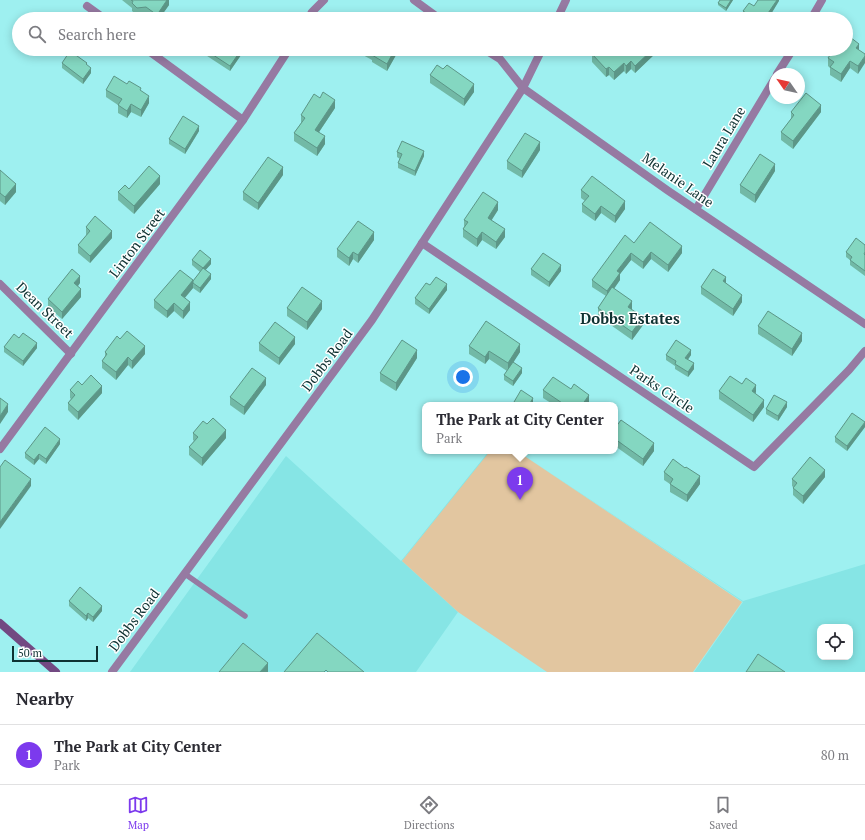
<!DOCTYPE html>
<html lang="en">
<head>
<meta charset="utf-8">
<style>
  :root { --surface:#fff; --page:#f2f2f3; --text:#2b2b33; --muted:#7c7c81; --line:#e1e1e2; --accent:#7c3aed }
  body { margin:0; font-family:"PT Serif",serif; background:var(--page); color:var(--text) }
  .controls { position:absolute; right:12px; bottom:12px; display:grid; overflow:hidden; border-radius:8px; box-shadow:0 2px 10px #0003 }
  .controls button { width:36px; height:36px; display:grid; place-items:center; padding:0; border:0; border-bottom:1px solid var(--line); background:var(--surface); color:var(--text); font:20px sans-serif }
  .compass { position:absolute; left:769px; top:68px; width:36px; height:36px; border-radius:50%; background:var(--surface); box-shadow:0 2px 10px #0003; rotate:304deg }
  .scale { position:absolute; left:12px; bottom:10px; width:86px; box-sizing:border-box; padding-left:4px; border:2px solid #0e3232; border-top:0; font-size:11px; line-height:14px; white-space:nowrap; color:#0e3232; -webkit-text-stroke:3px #fff; paint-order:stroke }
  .you { position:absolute; left:463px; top:377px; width:14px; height:14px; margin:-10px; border:3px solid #fff; border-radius:50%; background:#1a73e8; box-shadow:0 0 0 6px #1a73e833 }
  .badge { display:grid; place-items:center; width:26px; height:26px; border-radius:50%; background:var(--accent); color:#fff; font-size:13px; font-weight:700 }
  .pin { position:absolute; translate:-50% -33px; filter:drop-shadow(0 1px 2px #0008) }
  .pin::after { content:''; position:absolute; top:21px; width:14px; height:12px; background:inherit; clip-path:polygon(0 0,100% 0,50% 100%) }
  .popup { position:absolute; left:422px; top:402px; width:196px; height:52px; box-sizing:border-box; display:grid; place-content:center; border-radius:8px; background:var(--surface); filter:drop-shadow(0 1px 3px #0005); font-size:13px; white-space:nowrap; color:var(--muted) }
  .popup b { font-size:15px; color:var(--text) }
  .popup::after { content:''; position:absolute; left:50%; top:100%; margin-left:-8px; border:8px solid transparent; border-top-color:var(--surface) }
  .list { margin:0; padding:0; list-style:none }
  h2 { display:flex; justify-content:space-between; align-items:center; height:52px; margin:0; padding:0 16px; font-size:17px }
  h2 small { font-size:13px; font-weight:400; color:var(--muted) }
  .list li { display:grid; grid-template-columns:26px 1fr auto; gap:12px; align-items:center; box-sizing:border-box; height:60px; padding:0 16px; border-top:1px solid var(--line) }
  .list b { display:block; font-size:15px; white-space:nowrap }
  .list p { margin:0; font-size:13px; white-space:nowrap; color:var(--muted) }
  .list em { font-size:13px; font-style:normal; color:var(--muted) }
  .icon { flex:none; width:22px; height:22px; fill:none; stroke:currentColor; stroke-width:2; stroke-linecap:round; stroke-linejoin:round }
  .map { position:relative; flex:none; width:865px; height:672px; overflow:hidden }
  .search { position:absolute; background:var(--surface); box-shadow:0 2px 10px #0003; left:12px; right:12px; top:12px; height:44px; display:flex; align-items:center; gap:10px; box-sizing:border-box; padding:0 14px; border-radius:22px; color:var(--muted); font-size:15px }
  .sheet { height:112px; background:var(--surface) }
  nav { display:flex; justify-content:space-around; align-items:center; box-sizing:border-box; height:56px; border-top:1px solid var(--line); background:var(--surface); font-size:11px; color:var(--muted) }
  nav a { display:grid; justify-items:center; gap:2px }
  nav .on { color:var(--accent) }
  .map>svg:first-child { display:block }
</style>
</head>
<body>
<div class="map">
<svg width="865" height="672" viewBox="0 0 865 672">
  <rect width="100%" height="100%" fill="#9ef0f0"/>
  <!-- built -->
  <g fill="#86e5e5" fill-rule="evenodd">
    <path d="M 489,451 L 491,451 L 402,561 L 458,612 L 416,672 L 130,672 L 286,456 L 401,561 Z"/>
    <path d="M 517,451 L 743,601 L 865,564 L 865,672 L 694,672 L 743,602 ZM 820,627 L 850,627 L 850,657 L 820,657 Z"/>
  </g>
  <!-- green -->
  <path fill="#e2c6a0" d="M 490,451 L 517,451 L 742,602 L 693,672 L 547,672 L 458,612 L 402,561 Z"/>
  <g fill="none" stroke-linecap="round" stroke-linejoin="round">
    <!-- lane -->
    <path stroke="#967aa2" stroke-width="5.5" d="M 185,574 L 245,616"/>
    <!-- street -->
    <g stroke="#967aa2" stroke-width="8">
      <path d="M 414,0 L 440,19"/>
      <path d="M 87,6 L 105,19"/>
      <path d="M 308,19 L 312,12 L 324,0"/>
      <path d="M 557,19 L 566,0"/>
      <path d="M 811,19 L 822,0"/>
      <path d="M 146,49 L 243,120"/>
      <path d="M 484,49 L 500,59 L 523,88 L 667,190 L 865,324"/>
      <path d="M 777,74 L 793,49"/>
      <path d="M 696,209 L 775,78"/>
      <path d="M 422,243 L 754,467 L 849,370 L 865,351"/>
      <path d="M 0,284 L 71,354"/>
      <path d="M 0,449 L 243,120 L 289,49"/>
      <path d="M 112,672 L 372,320 L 523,88 L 542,49"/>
    </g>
    <!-- secondary -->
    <path stroke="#724982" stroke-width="8" d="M 0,623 L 56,672"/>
  </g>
  <!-- wall -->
  <g fill="#72b9a6">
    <path d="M 122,0 L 169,0 L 169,5 L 159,19 L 152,19 L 146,14 L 137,15 L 132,11 L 132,8 Z"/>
    <path d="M 720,0 L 733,0 L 726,11 L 718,5 L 718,3 Z"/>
    <path d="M 779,0 L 768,19 L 748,19 L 743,16 L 743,11 L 754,6 Z"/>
    <path d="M 859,44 L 858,74 L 850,68 L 841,82 L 830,75 L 830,68 L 828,66 L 828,58 Z"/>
    <path d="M 201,49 L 230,49 L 241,55 L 230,71 L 201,52 Z"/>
    <path d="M 352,49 L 396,49 L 396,55 L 387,71 L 372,62 L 372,60 Z"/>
    <path d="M 590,49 L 658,49 L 658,51 L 635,73 L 631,69 L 626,74 L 624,71 L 614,80 L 609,75 L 606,77 L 592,62 L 592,55 L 590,54 Z"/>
    <path d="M 668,49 L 678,49 L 673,54 Z"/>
    <path d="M 62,63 L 87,65 L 91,73 L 83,84 L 62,68 Z"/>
    <path d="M 430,75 L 474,92 L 464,106 L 430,83 Z"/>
    <path d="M 106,90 L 141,91 L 149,103 L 141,117 L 131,112 L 127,118 L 118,113 L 118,105 L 106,97 Z"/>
    <path d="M 335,108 L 319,132 L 325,144 L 317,156 L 294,141 L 294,133 L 301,123 L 301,115 Z"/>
    <path d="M 791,112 L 821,112 L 793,149 L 781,140 L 781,132 L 791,119 Z"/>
    <path d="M 199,131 L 185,154 L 169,144 L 169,139 Z"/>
    <path d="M 540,150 L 522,178 L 507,169 L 507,161 Z"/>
    <path d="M 397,152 L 424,156 L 415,176 L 398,168 L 398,163 L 400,159 L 397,157 Z"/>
    <path d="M 0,170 L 16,192 L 5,205 L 0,201 Z"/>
    <path d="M 775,171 L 755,203 L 740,193 L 740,185 Z"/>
    <path d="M 283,175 L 258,210 L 243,200 L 243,192 Z"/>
    <path d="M 160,184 L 134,214 L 118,200 L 118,192 L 129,189 Z"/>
    <path d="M 581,190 L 625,209 L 615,223 L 601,213 L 595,221 L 582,212 L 582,204 L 585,201 L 581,198 Z"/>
    <path d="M 498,210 L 491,220 L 505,237 L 496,249 L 482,240 L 477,247 L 463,237 L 463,229 L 464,227 L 464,220 Z"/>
    <path d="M 86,227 L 112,238 L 90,263 L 78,253 L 78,245 L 87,235 L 86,235 Z"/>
    <path d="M 374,240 L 358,263 L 353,259 L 349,266 L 337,257 L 337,249 Z"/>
    <path d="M 634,243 L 682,253 L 668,272 L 651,259 L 643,269 L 631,260 L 620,274 L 620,280 L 614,289 L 632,309 L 631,309 L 643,325 L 632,340 L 598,316 L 598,308 L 606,296 L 592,287 L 592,280 Z"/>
    <path d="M 865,245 L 865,276 L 850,265 L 850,260 L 846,257 L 846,252 Z"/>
    <path d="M 192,260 L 211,264 L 205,270 L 211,279 L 200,293 L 193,288 L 185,298 L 190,310 L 183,319 L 174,311 L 167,318 L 154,308 L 154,300 L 193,281 L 200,272 L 192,265 Z"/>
    <path d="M 531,269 L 561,271 L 549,287 L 531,275 Z"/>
    <path d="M 80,283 L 78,286 L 81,297 L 62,319 L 48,307 L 48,299 Z"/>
    <path d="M 726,283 L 742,302 L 733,316 L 701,294 L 701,287 Z"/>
    <path d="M 430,285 L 447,290 L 429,314 L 415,304 L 415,298 Z"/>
    <path d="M 287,308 L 322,309 L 307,330 L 287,316 Z"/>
    <path d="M 758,326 L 802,341 L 792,356 L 758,334 Z"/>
    <path d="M 19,338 L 37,348 L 23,366 L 4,352 L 4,347 Z"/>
    <path d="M 259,343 L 295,344 L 279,365 L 259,351 Z"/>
    <path d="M 469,346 L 520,352 L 513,362 L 522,373 L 513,386 L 504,380 L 504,375 L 507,371 L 489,359 L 485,364 L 469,354 Z"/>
    <path d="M 105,352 L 145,354 L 132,369 L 128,365 L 116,380 L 102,368 L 102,361 L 105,357 Z"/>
    <path d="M 666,355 L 691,355 L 688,360 L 694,369 L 688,377 L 675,369 L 675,366 L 666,360 Z"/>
    <path d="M 417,358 L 396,391 L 380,381 L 380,373 Z"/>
    <path d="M 742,384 L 756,392 L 755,394 L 764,407 L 753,422 L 719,399 L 719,391 Z"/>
    <path d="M 82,385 L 102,393 L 78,420 L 68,410 L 68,403 L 71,399 L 70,398 L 70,390 Z"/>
    <path d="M 266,385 L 244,415 L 230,405 L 230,397 Z"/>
    <path d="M 571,389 L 589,403 L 587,405 L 554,405 L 543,398 L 543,390 Z"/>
    <path d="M 514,402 L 533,403 L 532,405 L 514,405 Z"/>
    <path d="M 787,407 L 778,421 L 766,414 L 766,409 Z"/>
    <path d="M 207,424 L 226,438 L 202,466 L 189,455 L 189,447 L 194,441 L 193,440 L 193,433 Z"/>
    <path d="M 865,427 L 847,451 L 835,442 L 835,437 Z"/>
    <path d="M 615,428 L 654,451 L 643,466 L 615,446 Z"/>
    <path d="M 60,444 L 46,464 L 39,459 L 34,465 L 25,458 L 25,453 Z"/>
    <path d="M 664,472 L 700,484 L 687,502 L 670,492 L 670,484 L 664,480 Z"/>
    <path d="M 825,477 L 803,504 L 793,495 L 793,487 L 792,486 L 792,479 Z"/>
    <path d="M 69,601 L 102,611 L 93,622 L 88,618 L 86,621 L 69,606 Z"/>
  </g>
  <!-- shaded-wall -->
  <g fill="#5c9687">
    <path d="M 167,0 L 169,0 L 169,5 L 159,19 L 157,19 L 157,15 Z"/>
    <path d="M 731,0 L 733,0 L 726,11 L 726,8 Z"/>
    <path d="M 777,0 L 779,0 L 779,1 L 768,19 L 764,19 Z"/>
    <path d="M 859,44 L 859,51 L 856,48 Z"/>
    <path d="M 395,49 L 396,49 L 396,55 L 387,71 L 387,64 Z"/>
    <path d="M 653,49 L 658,49 L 658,51 L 635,73 L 635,66 Z"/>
    <path d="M 673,49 L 678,49 L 673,54 Z"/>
    <path d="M 241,50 L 241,55 L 230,71 L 230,66 Z"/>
    <path d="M 865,56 L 865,63 L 858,74 L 858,66 Z"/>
    <path d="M 631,61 L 631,69 L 626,74 L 626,66 Z"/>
    <path d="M 850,61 L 850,68 L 841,82 L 841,74 Z"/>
    <path d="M 624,63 L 624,71 L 614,80 L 614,72 Z"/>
    <path d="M 609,67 L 609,75 L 606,77 L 606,69 Z"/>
    <path d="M 91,68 L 91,73 L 83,84 L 83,79 Z"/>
    <path d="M 474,84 L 474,92 L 464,106 L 464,99 Z"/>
    <path d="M 149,96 L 149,103 L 141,117 L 141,110 Z"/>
    <path d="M 335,100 L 335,108 L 315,138 L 315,130 Z"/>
    <path d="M 131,104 L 131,112 L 127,118 L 127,111 Z"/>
    <path d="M 821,105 L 821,112 L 793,149 L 793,141 Z"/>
    <path d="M 199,126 L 199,131 L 185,154 L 185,149 Z"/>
    <path d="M 325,136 L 325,144 L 317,156 L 317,148 Z"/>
    <path d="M 540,142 L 540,150 L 522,178 L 522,171 Z"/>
    <path d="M 424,151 L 424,156 L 415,176 L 415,171 Z"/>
    <path d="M 775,164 L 775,171 L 755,203 L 755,195 Z"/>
    <path d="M 283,167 L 283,175 L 258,210 L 258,203 Z"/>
    <path d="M 160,176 L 160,184 L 134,214 L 134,206 Z"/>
    <path d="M 16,184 L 16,192 L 5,205 L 5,197 Z"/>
    <path d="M 625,201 L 625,209 L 615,223 L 615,216 Z"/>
    <path d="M 498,202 L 498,210 L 488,226 L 488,218 Z"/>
    <path d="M 601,206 L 601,213 L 595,221 L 595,214 Z"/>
    <path d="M 505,229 L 505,237 L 496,249 L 496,242 Z"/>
    <path d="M 112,231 L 112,238 L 90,263 L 90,256 Z"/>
    <path d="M 374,232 L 374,240 L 358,263 L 358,255 Z"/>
    <path d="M 482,232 L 482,240 L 477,247 L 477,239 Z"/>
    <path d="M 682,246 L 682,253 L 668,272 L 668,265 Z"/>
    <path d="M 353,252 L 353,259 L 349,266 L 349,258 Z"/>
    <path d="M 651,252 L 651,259 L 643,269 L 643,262 Z"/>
    <path d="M 631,253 L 631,260 L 620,274 L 620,280 L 607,298 L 607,291 L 617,271 Z"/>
    <path d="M 211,259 L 211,264 L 203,273 L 203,268 Z"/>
    <path d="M 561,265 L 561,271 L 549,287 L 549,282 Z"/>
    <path d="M 211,274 L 211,279 L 200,293 L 200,288 Z"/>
    <path d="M 80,276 L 80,283 L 74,291 L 74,283 Z"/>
    <path d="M 726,277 L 726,285 L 723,281 Z"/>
    <path d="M 193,280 L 193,288 L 181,302 L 181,295 Z"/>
    <path d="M 447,284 L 447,290 L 429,314 L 429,309 Z"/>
    <path d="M 81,289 L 81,297 L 62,319 L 62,312 Z"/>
    <path d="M 742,295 L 742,302 L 733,316 L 733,309 Z"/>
    <path d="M 322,301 L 322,309 L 307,330 L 307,322 Z"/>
    <path d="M 632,301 L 632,309 L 628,314 L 628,307 Z"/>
    <path d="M 190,302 L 190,310 L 183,319 L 183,311 Z"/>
    <path d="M 174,303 L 174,311 L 167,318 L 167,311 Z"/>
    <path d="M 643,317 L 643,325 L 632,340 L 632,332 Z"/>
    <path d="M 802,333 L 802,341 L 792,356 L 792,349 Z"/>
    <path d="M 295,337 L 295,344 L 279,365 L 279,358 Z"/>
    <path d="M 37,343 L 37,348 L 23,366 L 23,361 Z"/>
    <path d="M 520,344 L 520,352 L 508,371 L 508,363 Z"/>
    <path d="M 145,346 L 145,354 L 132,369 L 132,361 Z"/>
    <path d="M 417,350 L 417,358 L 396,391 L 396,383 Z"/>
    <path d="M 691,350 L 691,355 L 685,363 L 685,358 Z"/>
    <path d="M 489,351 L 489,359 L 485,364 L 485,357 Z"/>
    <path d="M 128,357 L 128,365 L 116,380 L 116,372 Z"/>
    <path d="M 694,363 L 694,369 L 688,377 L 688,372 Z"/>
    <path d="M 522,368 L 522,373 L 513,386 L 513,381 Z"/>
    <path d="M 266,378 L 266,385 L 244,415 L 244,407 Z"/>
    <path d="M 756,385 L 756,392 L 752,399 L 752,391 Z"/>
    <path d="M 102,386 L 102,393 L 78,420 L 78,412 Z"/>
    <path d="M 589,395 L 589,403 L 587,405 L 582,405 Z"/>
    <path d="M 533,398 L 533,403 L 532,405 L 529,405 Z"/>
    <path d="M 764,400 L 764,407 L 753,422 L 753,415 Z"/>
    <path d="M 787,402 L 787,407 L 778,421 L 778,416 Z"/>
    <path d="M 8,404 L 8,412 L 0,424 L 0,416 Z"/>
    <path d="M 865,422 L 865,427 L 847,451 L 847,446 Z"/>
    <path d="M 226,430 L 226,438 L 202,466 L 202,458 Z"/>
    <path d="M 60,439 L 60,444 L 46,464 L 46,459 Z"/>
    <path d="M 654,443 L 654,451 L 643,466 L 643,459 Z"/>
    <path d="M 39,454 L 39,459 L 34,465 L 34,460 Z"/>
    <path d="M 825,470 L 825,477 L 803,504 L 803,496 Z"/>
    <path d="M 700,476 L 700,484 L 687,502 L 687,495 Z"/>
    <path d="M 31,479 L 31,486 L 0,529 L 0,522 Z"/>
    <path d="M 102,606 L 102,611 L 93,622 L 93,617 Z"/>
    <path d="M 88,613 L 88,618 L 86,621 L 86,616 Z"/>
    <path d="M 268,663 L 268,672 L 260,672 Z"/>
  </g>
  <!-- building -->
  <g fill="#84d7c1" stroke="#5c9687">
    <path d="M 131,0 L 167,0 L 157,15 L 146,7 L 137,8 L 132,3 L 133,1 Z"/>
    <path d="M 720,0 L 731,0 L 726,8 L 718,3 Z"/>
    <path d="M 758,0 L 777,0 L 764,19 L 755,19 L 743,11 L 749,3 L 754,6 Z"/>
    <path d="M 850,37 L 859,44 L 856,48 L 865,54 L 865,56 L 858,66 L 850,61 L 841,74 L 830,67 L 834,62 L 828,58 L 834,49 L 846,49 L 846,43 Z"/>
    <path d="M 204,49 L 240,49 L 241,50 L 230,66 Z"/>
    <path d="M 365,49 L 395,49 L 387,64 L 372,55 L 373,53 Z"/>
    <path d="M 593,49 L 653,49 L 635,66 L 631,61 L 626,66 L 624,63 L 614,72 L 609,67 L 606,69 L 592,54 L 595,51 Z"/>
    <path d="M 70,51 L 87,63 L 86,64 L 91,68 L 83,79 L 62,63 Z"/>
    <path d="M 437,65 L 443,69 L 447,65 L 474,84 L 464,99 L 430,75 Z"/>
    <path d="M 114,76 L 127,84 L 129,81 L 141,88 L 140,90 L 149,96 L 141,110 L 131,104 L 127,111 L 118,105 L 122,99 L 106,90 Z"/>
    <path d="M 323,92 L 335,100 L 315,130 L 325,136 L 317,148 L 294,133 L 305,118 L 301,115 L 314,94 L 320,98 Z"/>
    <path d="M 806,93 L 821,105 L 793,141 L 781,132 L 794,115 L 791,112 Z"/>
    <path d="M 183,116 L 199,126 L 185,149 L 169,139 Z"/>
    <path d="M 525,133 L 540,142 L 522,171 L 507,161 Z"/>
    <path d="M 402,141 L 424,151 L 415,171 L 398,163 L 402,154 L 397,152 Z"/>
    <path d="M 760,154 L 775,164 L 755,195 L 740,185 Z"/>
    <path d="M 268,157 L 283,167 L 258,203 L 243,192 Z"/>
    <path d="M 149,166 L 160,176 L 134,206 L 118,192 L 125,185 L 129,189 Z"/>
    <path d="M 0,170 L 16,184 L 5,197 L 0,193 Z"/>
    <path d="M 592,176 L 625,201 L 615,216 L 601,206 L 595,214 L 582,204 L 589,196 L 581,190 Z"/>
    <path d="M 483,192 L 498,202 L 488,218 L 505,229 L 496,242 L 482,232 L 477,239 L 463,229 L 468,222 L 464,220 Z"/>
    <path d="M 95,216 L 112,231 L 90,256 L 78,245 L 90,231 L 86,227 Z"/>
    <path d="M 358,221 L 374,232 L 358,255 L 353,252 L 349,258 L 337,249 Z"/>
    <path d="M 650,222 L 682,246 L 668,265 L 651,252 L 643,262 L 631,253 L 617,271 L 620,273 L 607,291 L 592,280 L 625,235 L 634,243 Z"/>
    <path d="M 856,238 L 865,245 L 865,252 L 864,254 L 865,255 L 865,271 L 850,260 L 852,257 L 846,252 Z"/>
    <path d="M 200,250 L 211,259 L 203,268 L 192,260 Z"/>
    <path d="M 543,253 L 561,265 L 549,282 L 531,269 Z"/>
    <path d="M 203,268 L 211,274 L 200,288 L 193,283 L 193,281 Z"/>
    <path d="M 72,269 L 80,276 L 74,283 L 81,289 L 62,312 L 48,299 Z"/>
    <path d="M 713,269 L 726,277 L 723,281 L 742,295 L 733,309 L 701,287 Z"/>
    <path d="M 180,270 L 193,280 L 181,295 L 190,302 L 183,311 L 174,303 L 167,311 L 154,300 Z"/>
    <path d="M 436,277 L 447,284 L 429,309 L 415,298 L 426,283 L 430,285 Z"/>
    <path d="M 302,287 L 322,301 L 307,322 L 287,308 Z"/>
    <path d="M 612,287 L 632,301 L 628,307 L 643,317 L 632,332 L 598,308 Z"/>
    <path d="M 768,311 L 802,333 L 792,349 L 758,326 Z"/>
    <path d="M 486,321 L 520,344 L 508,363 L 489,351 L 485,357 L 469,346 Z"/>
    <path d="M 275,322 L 295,337 L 279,358 L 259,343 Z"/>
    <path d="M 127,331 L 145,346 L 132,361 L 128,357 L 116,372 L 102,361 L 107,354 L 105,352 L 117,336 L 120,339 Z"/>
    <path d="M 23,333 L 37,343 L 23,361 L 4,347 L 14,334 L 19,338 Z"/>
    <path d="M 402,340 L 417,350 L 396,383 L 380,373 Z"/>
    <path d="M 676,340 L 691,350 L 685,358 L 694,363 L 688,372 L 675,364 L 676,361 L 666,355 Z"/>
    <path d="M 513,362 L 522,368 L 513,381 L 504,375 Z"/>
    <path d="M 252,368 L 266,378 L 244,407 L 230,397 Z"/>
    <path d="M 91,375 L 102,386 L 78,412 L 68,403 L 75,395 L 70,390 L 78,381 L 82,385 Z"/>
    <path d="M 730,376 L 742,384 L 746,378 L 756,385 L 752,391 L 764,400 L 753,415 L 719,391 Z"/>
    <path d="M 553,377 L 571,389 L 574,384 L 589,395 L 582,405 L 565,405 L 543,390 Z"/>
    <path d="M 521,390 L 533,398 L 529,405 L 519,405 L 514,402 Z"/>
    <path d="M 774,395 L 787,402 L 778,416 L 766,409 Z"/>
    <path d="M 0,398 L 8,404 L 0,416 Z"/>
    <path d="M 852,413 L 865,422 L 847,446 L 835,437 Z"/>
    <path d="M 213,418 L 226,430 L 202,458 L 189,447 L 198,437 L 193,433 L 203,421 L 207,424 Z"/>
    <path d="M 621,420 L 654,443 L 643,459 L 615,439 L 615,428 Z"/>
    <path d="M 45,427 L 60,439 L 46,459 L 39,454 L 34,460 L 25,453 Z"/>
    <path d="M 810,457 L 825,470 L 803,496 L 793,488 L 797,483 L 792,479 Z"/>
    <path d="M 673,459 L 685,468 L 686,467 L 700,476 L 687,495 L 670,484 L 673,479 L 664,472 Z"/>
    <path d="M 5,460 L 31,479 L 0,522 L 0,467 Z"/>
    <path d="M 80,587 L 102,606 L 93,617 L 88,613 L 86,616 L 69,601 Z"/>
    <path d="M 317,633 L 364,672 L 328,672 L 326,670 L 324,672 L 284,672 Z"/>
    <path d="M 243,643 L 268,663 L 260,672 L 219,672 Z"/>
    <path d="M 758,654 L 785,672 L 746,672 Z"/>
  </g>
  <g text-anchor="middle" stroke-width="3" stroke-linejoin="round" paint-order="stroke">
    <!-- street labels -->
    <g font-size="14" fill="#0e3232" stroke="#fff">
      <text transform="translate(724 137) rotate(-59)" y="5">Laura Lane</text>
      <text transform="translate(678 180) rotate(35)" y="5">Melanie Lane</text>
      <text transform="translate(137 243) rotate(-53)" y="5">Linton Street</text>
      <text transform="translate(45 310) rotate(44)" y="5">Dean Street</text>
      <text transform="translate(327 360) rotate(-53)" y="5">Dobbs Road</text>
      <text transform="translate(662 389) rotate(34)" y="5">Parks Circle</text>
      <text transform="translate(134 620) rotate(-53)" y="5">Dobbs Road</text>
    </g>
    <!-- neighbourhood labels -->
    <g font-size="15" font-weight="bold" fill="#0e3232" stroke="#fff">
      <text x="630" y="324">Dobbs Estates</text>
    </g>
  </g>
</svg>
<div class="controls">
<button><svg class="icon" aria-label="locate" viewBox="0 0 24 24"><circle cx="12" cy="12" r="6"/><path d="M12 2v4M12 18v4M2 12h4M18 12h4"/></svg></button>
</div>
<svg class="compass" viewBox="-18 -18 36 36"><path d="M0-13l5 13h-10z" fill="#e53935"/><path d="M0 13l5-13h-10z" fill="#7c7c81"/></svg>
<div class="scale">50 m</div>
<div class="you"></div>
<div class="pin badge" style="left:520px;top:500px">1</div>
<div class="popup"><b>The Park at City Center</b>Park</div>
<div class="search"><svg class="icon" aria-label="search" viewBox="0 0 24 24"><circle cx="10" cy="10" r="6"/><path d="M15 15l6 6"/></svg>Search here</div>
</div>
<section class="sheet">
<h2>Nearby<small></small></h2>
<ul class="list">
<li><span class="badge">1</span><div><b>The Park at City Center</b><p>Park</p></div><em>80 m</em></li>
</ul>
</section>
<nav>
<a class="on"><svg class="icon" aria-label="map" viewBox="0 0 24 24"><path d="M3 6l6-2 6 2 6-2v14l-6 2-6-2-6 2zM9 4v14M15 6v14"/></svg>Map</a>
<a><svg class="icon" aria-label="directions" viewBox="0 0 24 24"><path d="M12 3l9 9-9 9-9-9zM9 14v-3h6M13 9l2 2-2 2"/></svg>Directions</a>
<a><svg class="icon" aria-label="saved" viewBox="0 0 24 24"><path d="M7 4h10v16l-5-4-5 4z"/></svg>Saved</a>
</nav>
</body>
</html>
